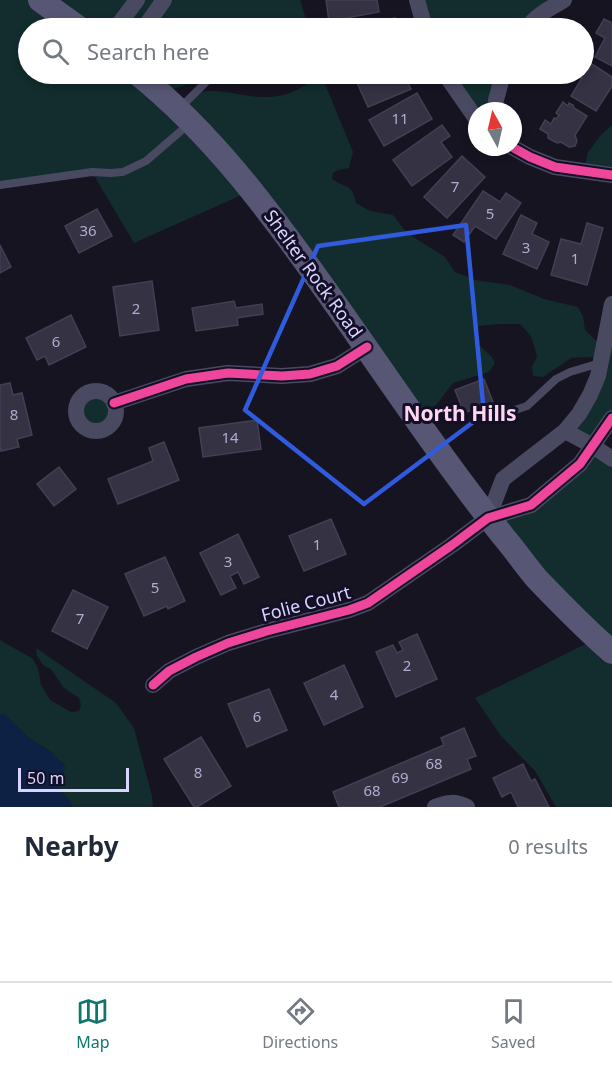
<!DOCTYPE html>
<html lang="en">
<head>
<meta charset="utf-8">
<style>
  :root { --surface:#fff; --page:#f2f2f3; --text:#1f2937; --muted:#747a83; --line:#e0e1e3; --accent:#0f766e }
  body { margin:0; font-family:"Noto Sans",sans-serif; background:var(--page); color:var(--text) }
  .compass { position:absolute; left:468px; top:102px; width:54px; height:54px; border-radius:50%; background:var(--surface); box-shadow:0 3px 9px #0003; rotate:352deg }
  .scale { position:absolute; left:18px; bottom:15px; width:111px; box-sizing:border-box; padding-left:6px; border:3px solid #d9d4ff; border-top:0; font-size:16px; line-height:21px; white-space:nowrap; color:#d9d4ff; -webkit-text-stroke:4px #130f26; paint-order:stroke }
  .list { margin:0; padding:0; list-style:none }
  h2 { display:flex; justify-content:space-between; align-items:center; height:78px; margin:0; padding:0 24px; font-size:26px }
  h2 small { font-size:20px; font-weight:400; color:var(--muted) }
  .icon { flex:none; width:33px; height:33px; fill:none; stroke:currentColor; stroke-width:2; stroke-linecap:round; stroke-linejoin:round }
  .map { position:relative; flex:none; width:612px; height:807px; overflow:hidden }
  .search { position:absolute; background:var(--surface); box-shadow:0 3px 9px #0003; left:18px; right:18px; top:18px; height:66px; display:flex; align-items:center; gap:15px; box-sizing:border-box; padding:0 21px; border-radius:33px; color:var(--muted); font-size:22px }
  .sheet { height:174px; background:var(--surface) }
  nav { display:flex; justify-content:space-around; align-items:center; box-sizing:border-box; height:84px; border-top:2px solid var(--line); background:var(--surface); font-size:16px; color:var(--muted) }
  nav a { display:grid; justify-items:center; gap:3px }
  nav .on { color:var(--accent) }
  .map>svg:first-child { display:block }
</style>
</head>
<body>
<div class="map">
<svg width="612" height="807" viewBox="0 0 612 807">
  <rect width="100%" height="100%" fill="#161421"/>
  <!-- green -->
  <g fill="#132c2d">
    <path d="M 0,0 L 300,0 L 305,16 L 304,28 L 28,28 L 28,74 L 204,74 L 197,81 L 162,93 L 179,110 C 184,105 190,96 196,93 C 208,89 226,92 238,94 C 265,99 283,99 306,85 L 307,74 L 321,74 L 353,152 L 349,168 L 338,170 L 333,173 L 332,179 C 347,189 352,183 356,203 L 370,211 L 393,215 L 407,233 L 445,257 L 455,272 L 475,280 L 510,285 L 544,299 L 578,307 L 583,316 L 585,330 L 603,347 L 612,304 L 612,418 L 593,446 L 612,459 L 612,807 L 556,807 L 535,771 L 501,736 L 475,698 L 596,639 L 488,518 L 531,505 L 593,446 L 565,431 L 601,359 L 592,357 L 571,358 L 543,377 L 533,376 L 532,367 L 537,356 L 531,336 L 520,324 L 498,324 L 479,326 L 474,335 L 478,344 L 492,357 L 495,363 L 489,372 L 453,383 L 421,425 L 253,190 L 134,243 L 92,172 L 0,185 Z"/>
    <path d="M 417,0 L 564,0 L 527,28 L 425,28 Z"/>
    <path d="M 445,74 L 503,74 L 495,111 L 477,111 Z"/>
    <path d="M 612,125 L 612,175 L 584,171 L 588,152 L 601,135 Z"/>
    <circle cx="96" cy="411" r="20"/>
    <path d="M 0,640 L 33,659 L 38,668 L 41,685 L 50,700 L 71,712 L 79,711 L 81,705 L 79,698 L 64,688 L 51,669 L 44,666 L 37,656 L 36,648 L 116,703 L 134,728 L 152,796 L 153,807 L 73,807 L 70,801 L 60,790 L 60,780 L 64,774 L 51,752 L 30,739 L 5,715 L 0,714 Z"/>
  </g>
  <!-- water -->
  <path fill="#0d2144" d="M 0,714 L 5,714 L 30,739 L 51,752 L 65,765 C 64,776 59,779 60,790 L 70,801 L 73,807 L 0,807 Z"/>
  <!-- building -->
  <g fill="#343243" stroke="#433f54" stroke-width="1.5">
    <path d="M 326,0 L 377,0 L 379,12 L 329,21 Z"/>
    <path d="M 395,18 L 398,28 L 356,28 Z"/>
    <path d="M 604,19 L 612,23 L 612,66 L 595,57 L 605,38 L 596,33 Z"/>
    <path d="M 584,59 L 612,77 L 612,86 L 596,111 L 571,96 L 582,78 L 574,74 L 584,74 Z"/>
    <path d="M 353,74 L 386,74 L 389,80 L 404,74 L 411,89 L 368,107 Z"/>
    <path d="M 417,93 L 432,119 L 384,146 L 369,120 Z"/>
    <path d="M 563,102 L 568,106 L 569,103 L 573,105 L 574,108 L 587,116 L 575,135 L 577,141 L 575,146 L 569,147 L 561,142 L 557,143 L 548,138 L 548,134 L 540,129 L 545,120 L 551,124 L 554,118 L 556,119 L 559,115 L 556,113 Z"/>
    <path d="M 442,125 L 450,136 L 441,142 L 452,157 L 412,186 L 393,160 Z"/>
    <path d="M 462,156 L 485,177 L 447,218 L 424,197 Z"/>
    <path d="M 483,191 L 500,202 L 506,193 L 521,203 L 496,239 L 475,226 L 464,242 L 453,235 Z"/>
    <path d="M 97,209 L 112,236 L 79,253 L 65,226 Z"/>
    <path d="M 521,215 L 537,223 L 532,234 L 549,242 L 537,269 L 503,254 Z"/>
    <path d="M 587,223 L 603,228 L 587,285 L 551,275 L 561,239 L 581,244 Z"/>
    <path d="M 0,245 L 11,267 L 0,273 Z"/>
    <path d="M 152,281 L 159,330 L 120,336 L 113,287 Z"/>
    <path d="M 234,301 L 236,308 L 262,304 L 263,314 L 237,318 L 238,325 L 196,331 L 192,308 Z"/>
    <path d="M 71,315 L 86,347 L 49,365 L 45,356 L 37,360 L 26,338 Z"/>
    <path d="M 484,379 L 493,402 L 464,413 L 455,390 Z"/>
    <path d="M 10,383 L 13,395 L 22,393 L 32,435 L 17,439 L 19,447 L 1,451 L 0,446 L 0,385 Z"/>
    <path d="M 257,420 L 261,449 L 203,457 L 199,428 Z"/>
    <path d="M 164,442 L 179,480 L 118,504 L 108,479 L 153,461 L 149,448 Z"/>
    <path d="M 59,467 L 76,489 L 54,506 L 37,484 Z"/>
    <path d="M 331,519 L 346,554 L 304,571 L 289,536 Z"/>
    <path d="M 238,534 L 259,577 L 244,584 L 238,572 L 230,576 L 236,588 L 221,595 L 200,553 Z"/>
    <path d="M 165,557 L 185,601 L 168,609 L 167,606 L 144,616 L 125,574 Z"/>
    <path d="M 73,590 L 108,607 L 87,649 L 52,631 Z"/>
    <path d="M 417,634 L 437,679 L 396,697 L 376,652 L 393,645 L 397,653 L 403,650 L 399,642 Z"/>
    <path d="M 344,665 L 363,707 L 324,725 L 304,683 Z"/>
    <path d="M 269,689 L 287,730 L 247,747 L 228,704 Z"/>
    <path d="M 464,728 L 476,756 L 467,759 L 471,769 L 380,807 L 339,807 L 333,792 L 444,745 L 441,738 Z"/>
    <path d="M 201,737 L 231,786 L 197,807 L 194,807 L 164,759 Z"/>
    <path d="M 523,764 L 531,781 L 535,779 L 549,807 L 518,807 L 511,792 L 502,797 L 493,778 Z"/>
  </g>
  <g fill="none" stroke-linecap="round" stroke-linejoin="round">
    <!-- service -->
    <g stroke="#4a4962" stroke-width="8">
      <path d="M 242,74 L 246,77"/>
      <path d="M 179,109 L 214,74"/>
      <path d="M 0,185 L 92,172 L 110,173 L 123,172 L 146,161 L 189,124"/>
      <path d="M 497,412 L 515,410 L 527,406 L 556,379 L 570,372 L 600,363"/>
    </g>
    <!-- minor -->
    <g stroke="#4a4962" stroke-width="16">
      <path d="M 417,0 L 425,28"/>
      <path d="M 116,28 L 137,0"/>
      <path d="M 144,28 L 164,0"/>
      <path d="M 527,28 C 536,15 551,8 564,0"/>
      <path d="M 445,74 L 477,120"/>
      <path d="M 495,111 L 496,100 L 503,74"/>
      <path d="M 512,147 L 530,157 L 555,167 L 612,175"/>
      <circle cx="96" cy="411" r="20"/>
      <path d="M 114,403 L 186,379 L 228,373 L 282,376 L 310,374 L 337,366 L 367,347"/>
      <path d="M 565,431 L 593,446 L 612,459"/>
      <path d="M 488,518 L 503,479 L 565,431 L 579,414 L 590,395 L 598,376 L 612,304"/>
      <path d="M 153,685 L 169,671 L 196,657 L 228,643 L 267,631 L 349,610 L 368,603 L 452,545 L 488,518 L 531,505 L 580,464 L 612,418"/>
      <path d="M 435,807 C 447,802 455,801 467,807"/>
    </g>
    <!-- secondary -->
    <g stroke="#575674" stroke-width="24">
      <path d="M 40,0 L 79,28"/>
      <path d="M 138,74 C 212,134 267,208 322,285 C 382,369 439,456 503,536 C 515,550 525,565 537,579 C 561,604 586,630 612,652"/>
    </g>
    <!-- cycleway casing -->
    <g stroke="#130f26" stroke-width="13">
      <g id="cycleway">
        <path d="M 512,147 L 530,157 L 555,167 L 612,175"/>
        <path d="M 114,403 L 186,379 L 228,373 L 282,376 L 310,374 L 337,366 L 367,347"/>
        <path d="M 153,685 L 169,671 L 196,657 L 228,643 L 267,631 L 349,610 L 368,603 L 452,545 L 488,518 L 531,505 L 580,464 L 612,418"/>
      </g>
    </g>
    <!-- cycleway -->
    <use href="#cycleway" stroke="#ed469a" stroke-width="9"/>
  </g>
  <!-- marked area -->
  <path fill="none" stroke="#305bdc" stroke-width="4.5" stroke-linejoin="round" d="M 466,225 L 484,414 L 364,504 L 245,410 L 318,246 Z"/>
  <g text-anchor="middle" stroke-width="6" stroke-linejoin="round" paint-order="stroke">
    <!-- number labels -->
    <g font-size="15" fill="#b0acd0">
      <text x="400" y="124">11</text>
      <text x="455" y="192">7</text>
      <text x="490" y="219">5</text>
      <text x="88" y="236">36</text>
      <text x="526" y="253">3</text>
      <text x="575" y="264">1</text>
      <text x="136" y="314">2</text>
      <text x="56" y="347">6</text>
      <text x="14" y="420">8</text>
      <text x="230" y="443">14</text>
      <text x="317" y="550">1</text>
      <text x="228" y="567">3</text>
      <text x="155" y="593">5</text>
      <text x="80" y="624">7</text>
      <text x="407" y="671">2</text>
      <text x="334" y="700">4</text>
      <text x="257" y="722">6</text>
      <text x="434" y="769">68</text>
      <text x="198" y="778">8</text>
      <text x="400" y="783">69</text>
      <text x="372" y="796">68</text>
    </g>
    <!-- street labels -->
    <g font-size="18" fill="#d9d4ff" stroke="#130f26">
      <text transform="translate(313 274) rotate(54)" y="6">Shelter Rock Road</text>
      <text transform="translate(306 604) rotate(-15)" y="6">Folie Court</text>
    </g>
    <!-- quarter labels -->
    <g font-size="21" font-weight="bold" fill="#ffd6f0" stroke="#130f26">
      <text x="460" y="421">North Hills</text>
    </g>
  </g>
</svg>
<svg class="compass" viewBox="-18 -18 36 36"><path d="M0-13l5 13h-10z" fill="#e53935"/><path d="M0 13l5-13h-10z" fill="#747a83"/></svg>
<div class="scale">50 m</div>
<div class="search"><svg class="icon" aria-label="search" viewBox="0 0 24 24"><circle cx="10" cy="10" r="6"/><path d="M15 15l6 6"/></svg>Search here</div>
</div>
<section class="sheet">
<h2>Nearby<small>0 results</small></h2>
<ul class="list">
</ul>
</section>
<nav>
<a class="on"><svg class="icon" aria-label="map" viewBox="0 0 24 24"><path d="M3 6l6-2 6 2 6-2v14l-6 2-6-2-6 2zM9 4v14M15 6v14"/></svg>Map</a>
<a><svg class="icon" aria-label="directions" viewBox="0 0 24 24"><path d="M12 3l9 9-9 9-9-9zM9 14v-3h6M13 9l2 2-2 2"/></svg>Directions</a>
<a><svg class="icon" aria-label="saved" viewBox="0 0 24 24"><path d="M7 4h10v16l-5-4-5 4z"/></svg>Saved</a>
</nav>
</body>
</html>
